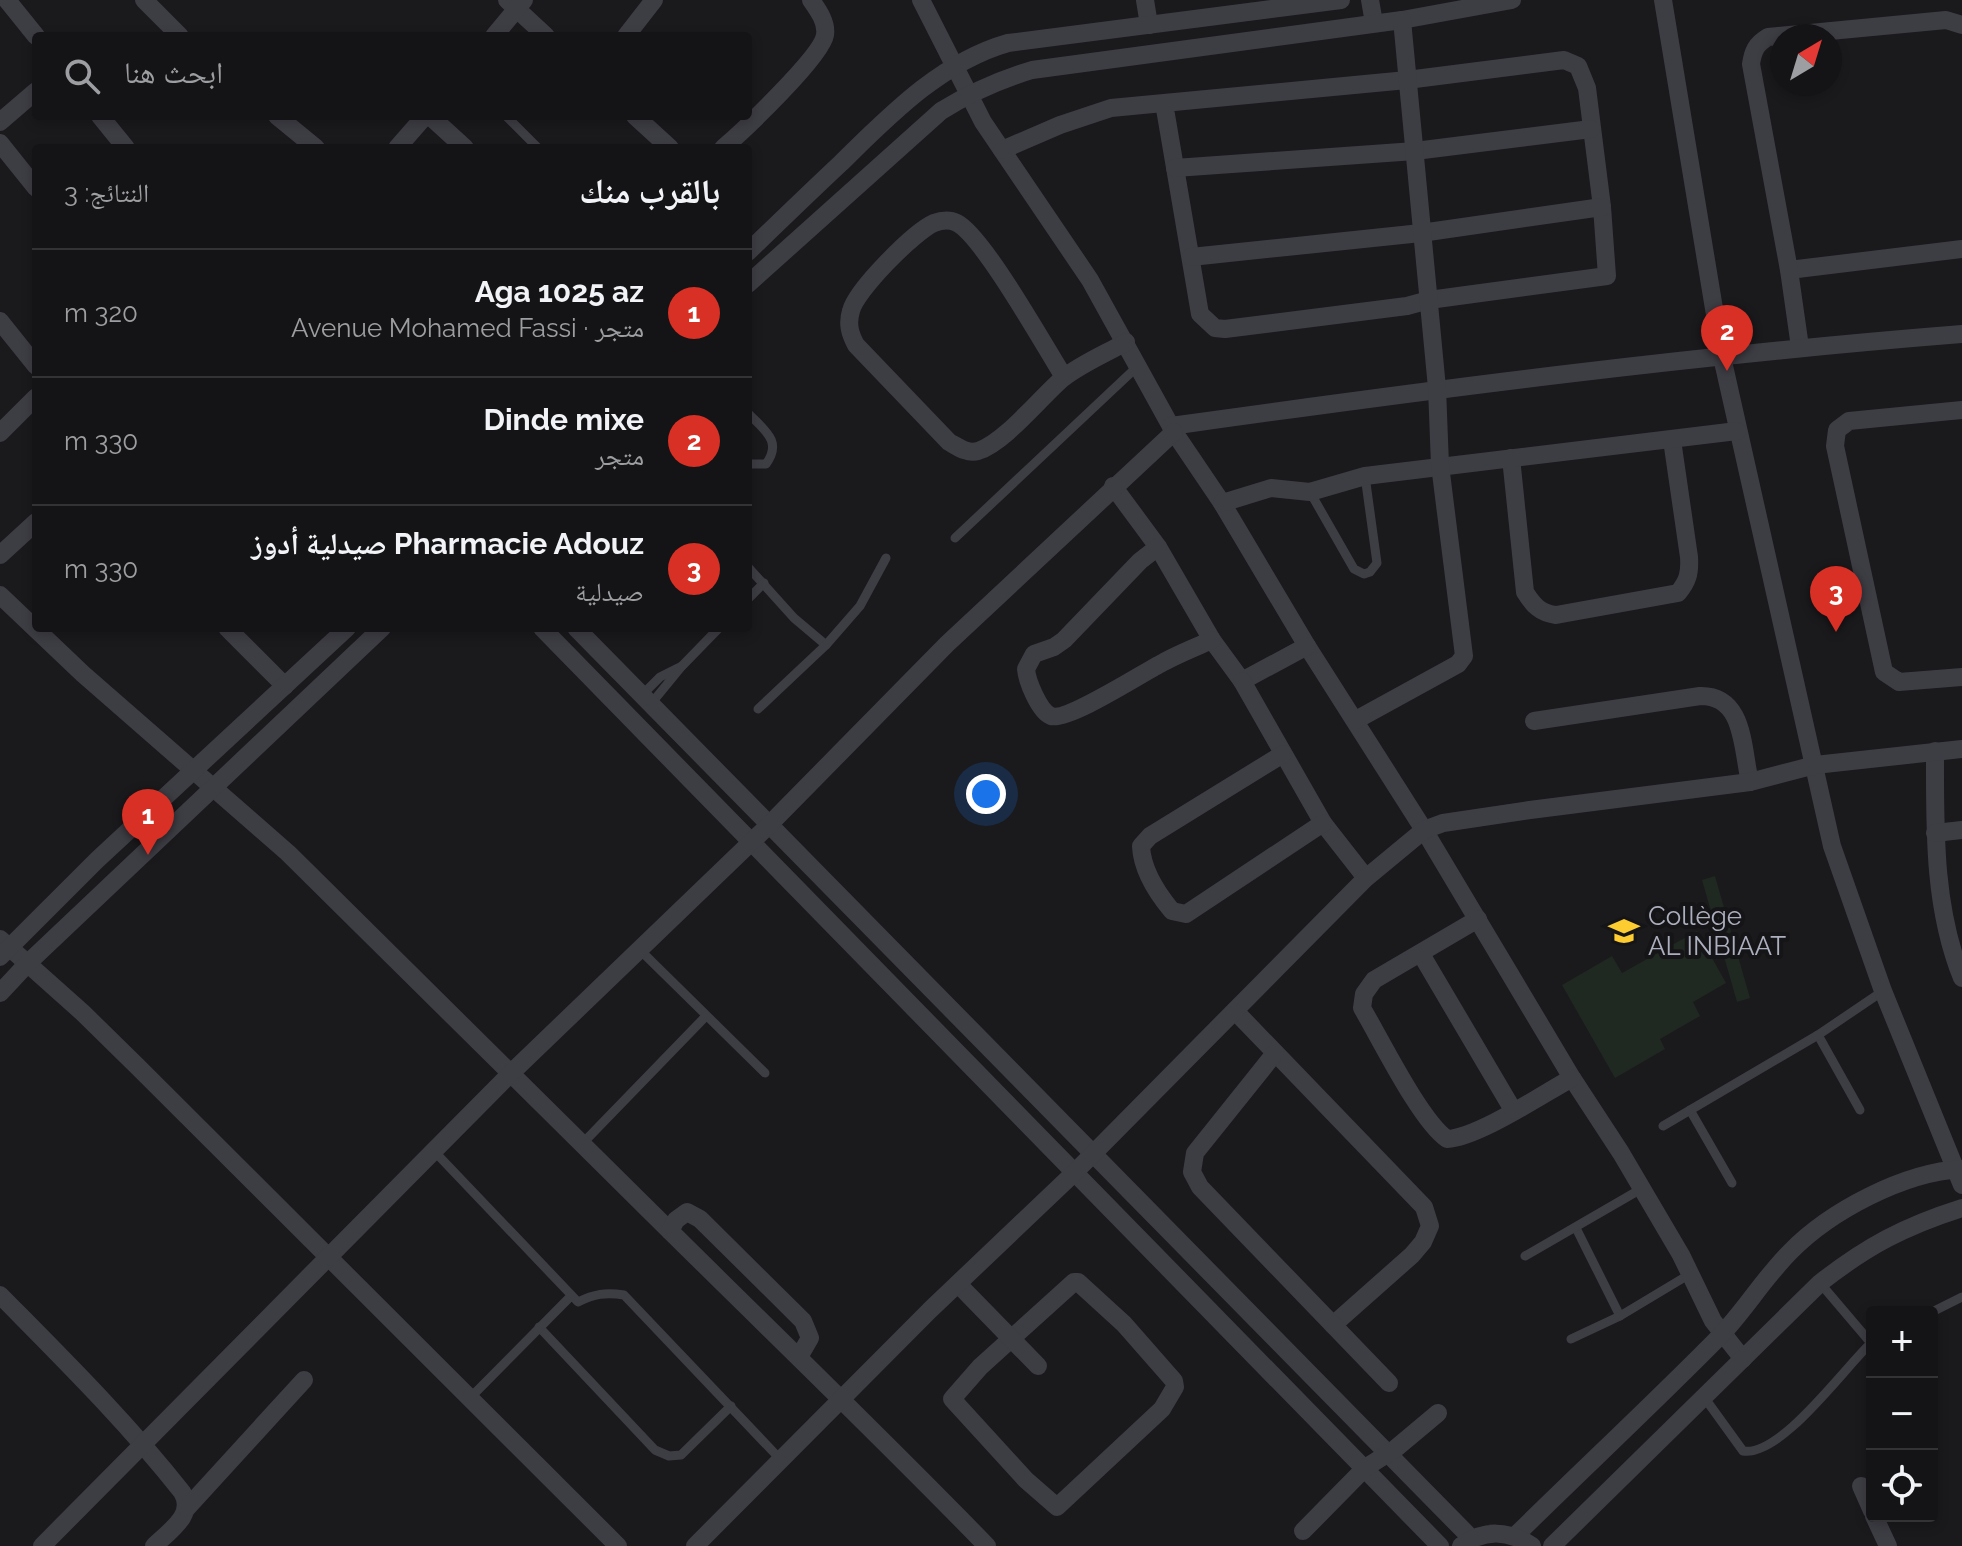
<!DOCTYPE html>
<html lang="ar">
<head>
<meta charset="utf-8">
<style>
  :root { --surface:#141416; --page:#212123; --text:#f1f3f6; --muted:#9d9ea1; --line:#333335; --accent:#d93025 }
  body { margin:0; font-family:Raleway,"Noto Naskh Arabic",sans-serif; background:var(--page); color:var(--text); direction:rtl }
  .controls { position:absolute; right:24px; bottom:24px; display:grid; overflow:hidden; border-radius:8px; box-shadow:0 4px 12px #0003 }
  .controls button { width:72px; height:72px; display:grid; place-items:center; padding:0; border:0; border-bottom:2px solid var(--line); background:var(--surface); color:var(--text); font:40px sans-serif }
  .compass { position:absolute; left:1770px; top:24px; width:72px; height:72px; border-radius:50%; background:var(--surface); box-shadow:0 4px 12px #0003; rotate:38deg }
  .you { position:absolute; left:986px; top:794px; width:28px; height:28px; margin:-20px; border:6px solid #fff; border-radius:50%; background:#1a73e8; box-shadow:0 0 0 12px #1a73e833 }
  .badge { display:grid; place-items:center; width:52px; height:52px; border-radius:50%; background:var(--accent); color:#fff; font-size:26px; font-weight:700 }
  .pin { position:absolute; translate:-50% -66px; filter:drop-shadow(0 2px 4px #0008) }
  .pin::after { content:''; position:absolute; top:42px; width:28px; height:24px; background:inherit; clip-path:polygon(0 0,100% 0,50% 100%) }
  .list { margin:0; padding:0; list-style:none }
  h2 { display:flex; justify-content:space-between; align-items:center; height:104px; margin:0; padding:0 32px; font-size:34px }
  h2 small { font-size:26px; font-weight:400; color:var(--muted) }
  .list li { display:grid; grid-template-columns:52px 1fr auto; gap:24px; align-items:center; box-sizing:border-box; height:128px; padding:0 32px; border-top:2px solid var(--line) }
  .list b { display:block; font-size:30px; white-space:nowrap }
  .list p { margin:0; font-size:26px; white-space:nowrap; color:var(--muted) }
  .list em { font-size:26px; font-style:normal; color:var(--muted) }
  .icon { flex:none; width:44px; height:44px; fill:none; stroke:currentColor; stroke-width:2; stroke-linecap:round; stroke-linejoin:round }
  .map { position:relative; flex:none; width:1962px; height:1546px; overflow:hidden; direction:ltr }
  .search { position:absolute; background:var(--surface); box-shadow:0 4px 12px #0003; left:32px; top:32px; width:720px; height:88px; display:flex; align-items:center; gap:20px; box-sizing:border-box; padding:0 28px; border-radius:8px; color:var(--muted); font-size:30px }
  .panel { position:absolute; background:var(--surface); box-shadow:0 4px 12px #0003; left:32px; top:144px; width:720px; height:488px; border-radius:8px; direction:rtl }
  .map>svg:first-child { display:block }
</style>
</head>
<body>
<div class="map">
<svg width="1962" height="1546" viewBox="0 0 1962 1546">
  <rect width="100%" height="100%" fill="#1a1a1d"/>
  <!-- green -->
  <g fill="#1f2821">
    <path d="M 1715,876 L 1750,998 L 1737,1002 L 1702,880 Z"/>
    <path d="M 1697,931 L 1726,983 L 1693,1002 L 1700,1016 L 1660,1039 L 1665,1049 L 1615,1078 L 1562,985 L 1612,956 L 1622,973 Z"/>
  </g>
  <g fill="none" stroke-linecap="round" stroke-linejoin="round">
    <!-- service -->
    <g stroke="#3d3d44" stroke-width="9">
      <path d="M 506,116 L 538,148"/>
      <path d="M 748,413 C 764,430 783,441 766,464 L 748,464"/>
      <path d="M 1310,492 L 1354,569 L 1364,574 L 1370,572 L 1377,563 L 1365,476"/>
      <path d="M 955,538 L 1139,365"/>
      <path d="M 748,567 L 794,618 L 826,645"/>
      <path d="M 748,599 L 764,583"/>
      <path d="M 641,696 L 660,677 L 682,666"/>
      <path d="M 650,705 L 682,666 L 719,628"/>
      <path d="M 758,709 L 826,645 L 860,606 L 886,558"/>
      <path d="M 639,949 L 765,1073"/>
      <path d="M 1818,1035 L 1860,1110"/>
      <path d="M 1690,1110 L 1732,1183"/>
      <path d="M 1663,1126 L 1818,1035 L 1883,991"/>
      <path d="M 581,1145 L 706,1016"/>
      <path d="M 434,1151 L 578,1302 C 594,1294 606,1292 624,1295 L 781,1460"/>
      <path d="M 1576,1228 L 1620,1316"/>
      <path d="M 1525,1256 L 1641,1189"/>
      <path d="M 1820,1283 L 1871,1343"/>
      <path d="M 1932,1312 L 1962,1297"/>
      <path d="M 539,1327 L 655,1450 L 669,1456 L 681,1455 L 731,1406"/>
      <path d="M 1571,1339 L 1620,1316 L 1690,1274"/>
      <path d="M 471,1397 L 571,1296"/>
      <path d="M 1704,1397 L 1743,1451 C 1781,1457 1844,1368 1872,1342"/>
    </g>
    <!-- minor -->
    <g stroke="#3d3d44" stroke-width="18">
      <path d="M 7,0 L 36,36"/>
      <path d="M 144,0 L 180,36"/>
      <path d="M 507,0 L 546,36"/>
      <path d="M 921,0 L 983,122 L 1090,280 L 1174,432 L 1222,503 L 1307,646 L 1424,830 L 1572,1078 L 1621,1153 L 1681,1255 L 1713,1321 L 1743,1359"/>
      <path d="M 1145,0 L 1149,25"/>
      <path d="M 1370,0 L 1374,23"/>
      <path d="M 1663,0 L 1722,357 L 1832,846 L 1883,991 L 1962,1185"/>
      <path d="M 494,36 L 524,0"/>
      <path d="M 626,36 L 654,0"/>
      <path d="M 100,116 L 126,148"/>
      <path d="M 277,116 L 316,148"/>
      <path d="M 430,116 L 465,148"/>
      <path d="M 635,116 L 670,148"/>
      <path d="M 0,122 L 36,91"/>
      <path d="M 0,143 L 36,188"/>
      <path d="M 397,148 L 425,116"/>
      <path d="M 723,148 C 743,131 822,56 825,35 C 827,22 818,10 811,0"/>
      <path d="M 1002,150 L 1060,125 L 1111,108 L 1407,80 L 1564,60 L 1578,66 L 1587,88 L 1602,207 L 1607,276 L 1429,300 L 1407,306 L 1225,329 L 1215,328 L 1200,314 L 1164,103"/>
      <path d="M 1175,168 L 1415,151 L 1591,129"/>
      <path d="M 748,252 C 779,222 810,192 841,163 C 889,116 941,62 1008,43 L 1341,0"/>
      <path d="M 1191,257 L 1421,233 L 1602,207"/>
      <path d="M 1789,270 L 1962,249"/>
      <path d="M 748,284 L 941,111 C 970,93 999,80 1032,70 L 1402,20 L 1512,0"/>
      <path d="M 0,321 L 36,366"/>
      <path d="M 1800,347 L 1789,270 L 1751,64 C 1753,51 1756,44 1768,37 L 1946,20 L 1962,25"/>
      <path d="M 1064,377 C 1045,347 983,236 957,223 C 949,219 942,220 934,223 C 914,232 856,290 851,311 C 847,324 850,334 856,345 L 949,442 C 958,447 967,454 978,451 C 1004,443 1040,398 1062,379 C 1081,364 1105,354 1126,342"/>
      <path d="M 1962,410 L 1849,421 L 1837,430 L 1835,446 L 1884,672 L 1899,682 L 1962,677"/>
      <path d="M 1171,426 C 1434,389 1697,355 1962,334"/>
      <path d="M 0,433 L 36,397"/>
      <path d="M 1511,458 L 1525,592 C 1533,605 1540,613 1556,615 L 1678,593 C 1688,581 1690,573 1689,557 L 1672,440"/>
      <path d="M 1113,486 L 1158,547 L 1212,640 L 1242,681 L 1307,646"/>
      <path d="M 1222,503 L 1271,488 L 1310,492 L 1365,476 L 1737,431"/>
      <path d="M 1158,547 L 1140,561 L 1064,640 L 1054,647 L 1034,654 L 1026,669 C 1027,681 1039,711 1051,716 C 1067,722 1144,672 1162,663 C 1178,654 1196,647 1212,640"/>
      <path d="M 0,555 L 36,522"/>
      <path d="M 0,595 L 83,674 L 288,853 L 670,1231"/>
      <path d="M 227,628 L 285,686"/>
      <path d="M 542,628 L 1440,1546"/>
      <path d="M 576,628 L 1472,1539"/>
      <path d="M 1242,681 L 1323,823 L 1366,878"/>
      <path d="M 1356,720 L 1458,664 L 1464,656 L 1440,465 L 1437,388 L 1402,20"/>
      <path d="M 1534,721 L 1700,696 C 1745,695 1742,749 1750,782"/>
      <path d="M 1935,751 C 1935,828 1933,906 1962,978"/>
      <path d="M 1283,754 L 1150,836 L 1141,846 C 1142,869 1157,893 1172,911 L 1186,914 L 1323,823"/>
      <path d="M 1935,833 L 1962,830"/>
      <path d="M 1478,919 L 1374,980 L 1364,994 L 1362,1008 C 1381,1040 1420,1120 1447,1139 C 1477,1138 1543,1094 1572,1078"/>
      <path d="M 0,939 L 83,1013 L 137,1066 L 618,1546"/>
      <path d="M 1421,954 L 1513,1110"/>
      <path d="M 0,957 L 97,860 L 347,628"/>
      <path d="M 0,993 L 28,963 L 382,628"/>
      <path d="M 1235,1011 L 1424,1207 L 1430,1226 L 1423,1242 L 1412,1255 L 1333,1325"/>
      <path d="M 1275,1053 L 1195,1153 L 1192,1172 L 1200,1187 L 1389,1383"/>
      <path d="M 1074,1282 L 1078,1282 L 1124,1324 L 1174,1381 L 1175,1387 L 1162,1409 L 1057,1507 L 1026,1480 L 952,1399 L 980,1367 Z"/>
      <path d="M 958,1284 L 1038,1366"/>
      <path d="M 0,1295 C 63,1359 126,1421 182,1492 C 196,1515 169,1531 154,1546"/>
      <path d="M 799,1357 L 810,1338 L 803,1321 L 700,1219 L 687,1212 L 676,1220 L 670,1231 C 776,1336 883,1439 987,1546"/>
      <path d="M 1861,1486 L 1872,1511"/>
      <path d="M 187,1508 L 304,1380"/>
      <path d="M 1874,1516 L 1888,1546"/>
      <path d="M 1303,1531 L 1365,1468 L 1395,1449 L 1438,1413"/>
      <path d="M 1515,1536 C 1583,1469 1653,1404 1720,1336 C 1745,1310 1764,1278 1790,1252 C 1830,1211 1904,1172 1962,1169"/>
      <path d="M 42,1546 L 509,1075 L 768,826 L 947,644 L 1174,432"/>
      <path d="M 695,1546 L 930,1310 L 1074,1173 L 1366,878 L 1424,830 L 1443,823 L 1530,810 L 1750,782 L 1815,765 L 1962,749"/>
      <path d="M 1461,1546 C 1484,1529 1509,1530 1532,1546"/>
      <path d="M 1552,1546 L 1820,1283 C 1867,1246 1905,1226 1962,1208"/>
    </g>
  </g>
  <!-- icons -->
  <defs>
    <g id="school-bare" transform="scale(2.4)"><path d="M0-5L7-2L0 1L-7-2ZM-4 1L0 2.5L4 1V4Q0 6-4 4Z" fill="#fdcc31" stroke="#151518" stroke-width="2.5" paint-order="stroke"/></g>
  </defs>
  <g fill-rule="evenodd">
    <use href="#school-bare" x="1624" y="931"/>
  </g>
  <g text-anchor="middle" stroke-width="8" stroke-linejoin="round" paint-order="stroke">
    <!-- poi labels -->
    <g font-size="26" fill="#acafbd" stroke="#151518" text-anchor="start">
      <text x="1648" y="925">Collège<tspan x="1648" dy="30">AL INBIAAT</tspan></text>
    </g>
  </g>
</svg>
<div class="controls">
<button>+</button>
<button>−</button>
<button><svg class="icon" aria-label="locate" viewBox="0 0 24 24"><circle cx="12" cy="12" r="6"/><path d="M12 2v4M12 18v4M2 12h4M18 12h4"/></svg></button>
</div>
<svg class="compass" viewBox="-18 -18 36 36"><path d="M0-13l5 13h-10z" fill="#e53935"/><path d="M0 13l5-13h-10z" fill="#9d9ea1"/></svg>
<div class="you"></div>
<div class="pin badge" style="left:148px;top:855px">1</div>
<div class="pin badge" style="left:1727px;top:371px">2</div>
<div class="pin badge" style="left:1836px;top:632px">3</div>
<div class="search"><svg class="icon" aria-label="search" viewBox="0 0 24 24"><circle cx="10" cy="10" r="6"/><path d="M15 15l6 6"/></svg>ابحث هنا</div>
<section class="panel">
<h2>بالقرب منك<small>النتائج: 3</small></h2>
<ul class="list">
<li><span class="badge">1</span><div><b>Aga 1025 az</b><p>متجر · Avenue Mohamed Fassi</p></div><em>320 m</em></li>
<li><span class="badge">2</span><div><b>Dinde mixe</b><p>متجر</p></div><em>330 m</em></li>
<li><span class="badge">3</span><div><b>Pharmacie Adouz صيدلية أدوز</b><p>صيدلية</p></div><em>330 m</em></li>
</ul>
</section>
</div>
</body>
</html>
